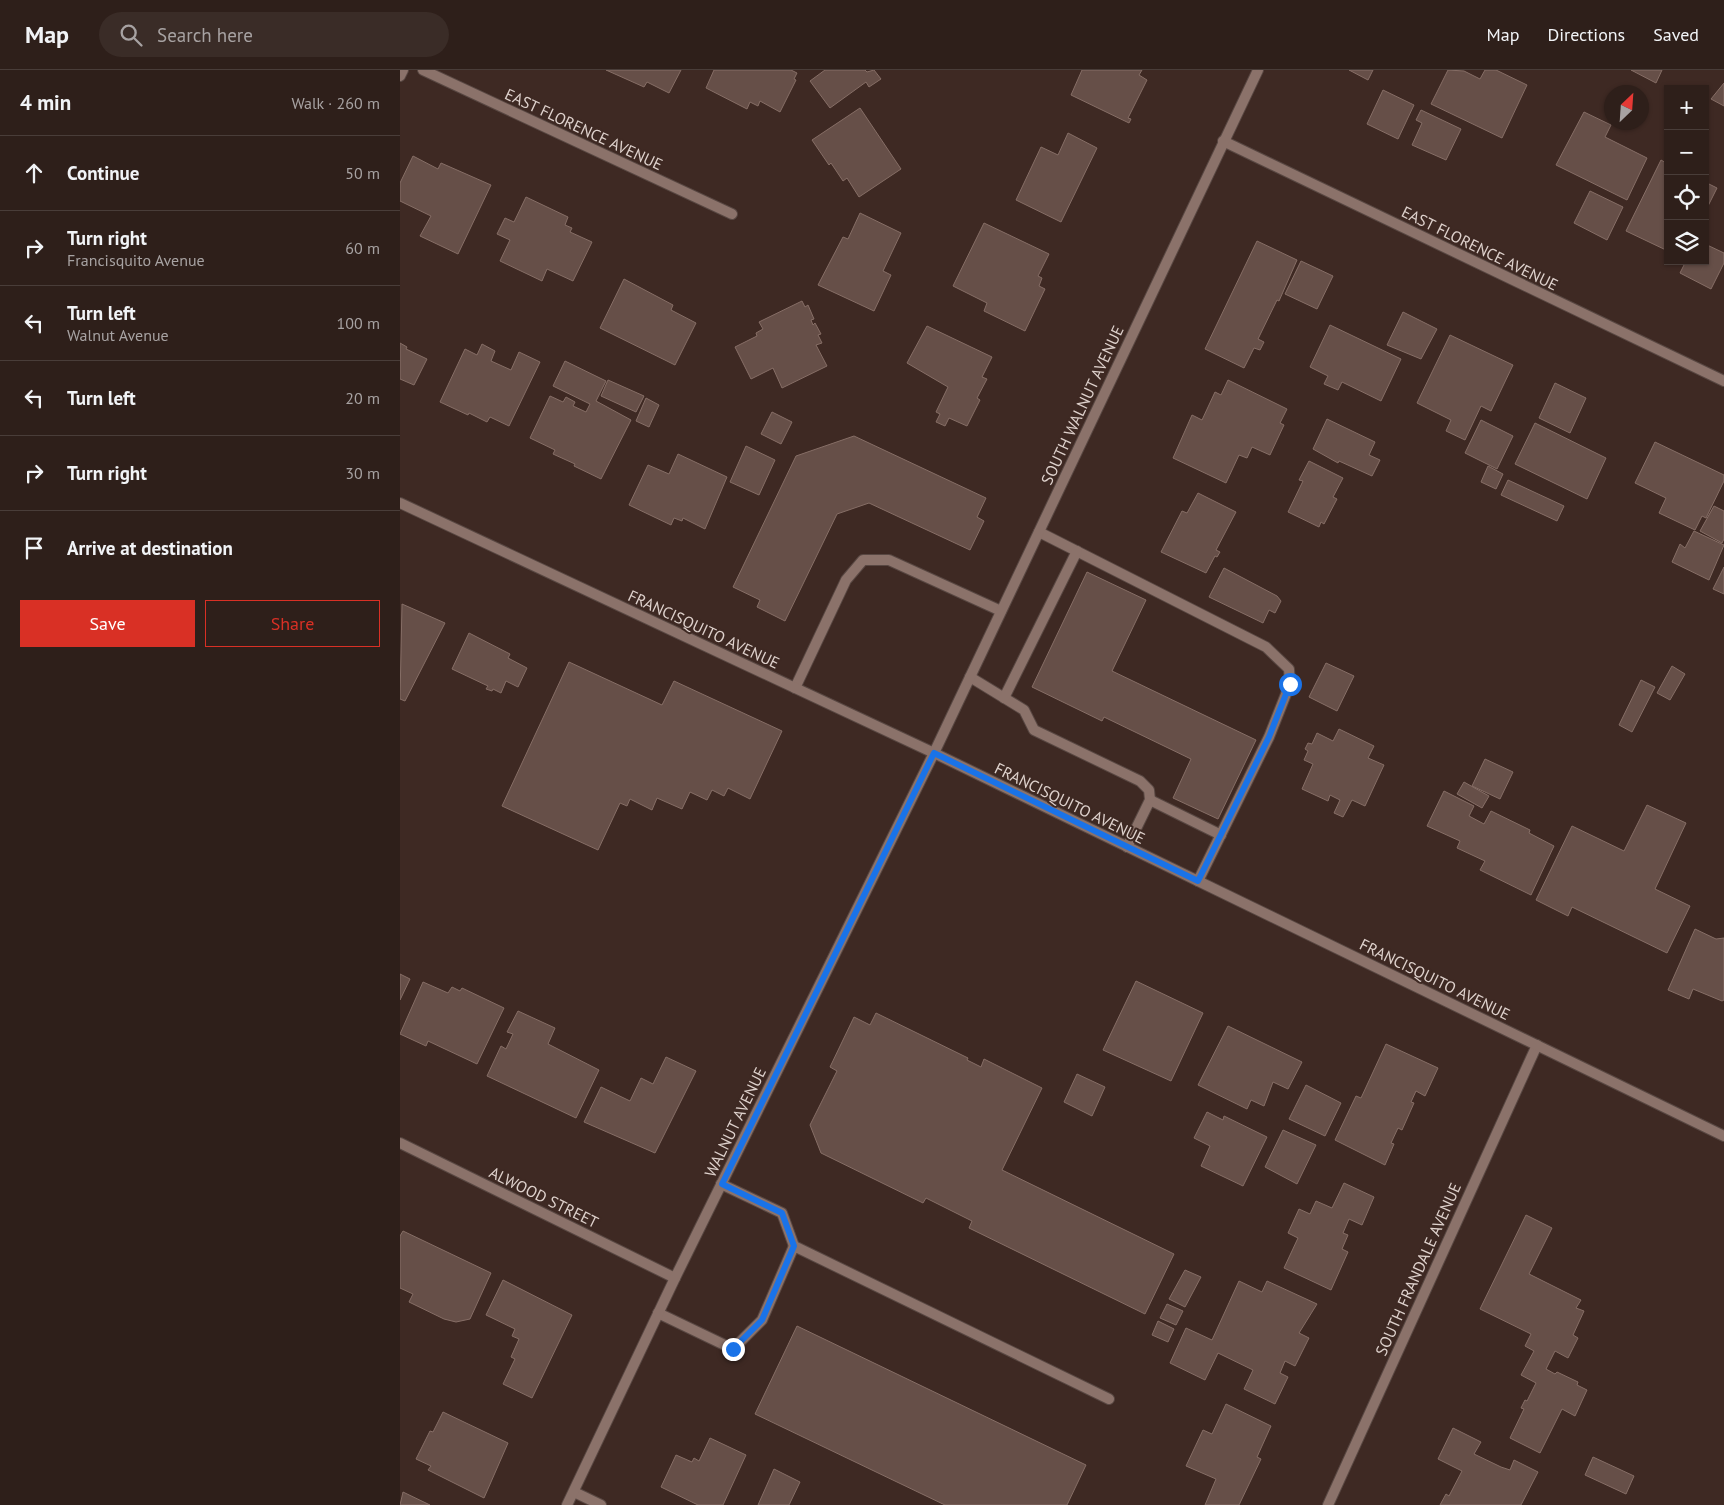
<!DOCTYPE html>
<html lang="en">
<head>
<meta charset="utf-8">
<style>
  :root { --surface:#2e1f1a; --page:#3a2c27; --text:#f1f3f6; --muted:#a7a2a2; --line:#493d39; --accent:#d93025 }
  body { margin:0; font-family:"PT Sans",sans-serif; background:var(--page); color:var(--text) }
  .controls { position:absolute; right:15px; top:15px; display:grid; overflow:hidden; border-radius:0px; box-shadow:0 1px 4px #0004 }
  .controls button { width:45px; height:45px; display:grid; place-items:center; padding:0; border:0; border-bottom:1px solid var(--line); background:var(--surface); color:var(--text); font:25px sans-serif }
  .compass { position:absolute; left:1204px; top:15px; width:45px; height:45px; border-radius:50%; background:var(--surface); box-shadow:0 1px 4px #0004; rotate:25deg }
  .stop { position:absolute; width:15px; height:15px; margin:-11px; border:4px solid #1a73e8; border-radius:50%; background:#fff }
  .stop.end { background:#1a73e8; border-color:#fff; box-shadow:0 1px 5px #0008 }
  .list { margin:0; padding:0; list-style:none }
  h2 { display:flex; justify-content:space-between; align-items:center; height:65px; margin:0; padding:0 20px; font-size:21px }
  h2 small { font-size:16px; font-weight:400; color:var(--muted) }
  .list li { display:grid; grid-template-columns:32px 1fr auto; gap:15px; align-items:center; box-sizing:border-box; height:75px; padding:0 20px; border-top:1px solid var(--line) }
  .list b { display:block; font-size:19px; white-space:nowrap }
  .list p { margin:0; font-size:16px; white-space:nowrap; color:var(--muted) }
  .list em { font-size:16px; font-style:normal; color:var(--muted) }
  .actions { display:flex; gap:10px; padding:15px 20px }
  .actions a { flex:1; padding:11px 0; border:1px solid var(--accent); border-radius:0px; text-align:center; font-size:18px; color:var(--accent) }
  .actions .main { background:var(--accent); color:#fff }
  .icon { flex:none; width:28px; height:28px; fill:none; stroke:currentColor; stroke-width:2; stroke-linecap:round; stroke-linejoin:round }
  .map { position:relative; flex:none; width:1324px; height:1435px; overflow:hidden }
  header { display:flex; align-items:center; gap:30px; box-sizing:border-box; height:70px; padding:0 25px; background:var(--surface); border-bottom:1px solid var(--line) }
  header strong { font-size:24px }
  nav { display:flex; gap:28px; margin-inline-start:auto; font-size:18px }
  .search { width:350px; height:45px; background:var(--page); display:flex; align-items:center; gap:12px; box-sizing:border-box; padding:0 18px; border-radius:28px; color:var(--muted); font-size:19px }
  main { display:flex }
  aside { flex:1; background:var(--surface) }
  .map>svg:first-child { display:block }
</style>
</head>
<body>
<header>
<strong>Map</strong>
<div class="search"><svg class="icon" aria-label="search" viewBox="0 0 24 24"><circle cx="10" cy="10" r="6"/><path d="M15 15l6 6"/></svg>Search here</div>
<nav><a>Map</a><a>Directions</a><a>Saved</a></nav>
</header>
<main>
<aside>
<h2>4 min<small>Walk · 260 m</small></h2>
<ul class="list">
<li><svg class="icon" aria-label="ahead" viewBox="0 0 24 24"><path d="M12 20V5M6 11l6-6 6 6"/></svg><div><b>Continue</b></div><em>50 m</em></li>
<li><svg class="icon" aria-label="right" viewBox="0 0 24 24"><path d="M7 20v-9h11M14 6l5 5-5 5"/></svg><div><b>Turn right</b><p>Francisquito Avenue</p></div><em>60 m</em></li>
<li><svg class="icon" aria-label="left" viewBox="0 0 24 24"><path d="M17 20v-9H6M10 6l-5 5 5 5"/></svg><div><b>Turn left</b><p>Walnut Avenue</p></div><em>100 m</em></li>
<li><svg class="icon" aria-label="left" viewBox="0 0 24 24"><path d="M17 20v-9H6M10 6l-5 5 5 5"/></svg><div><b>Turn left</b></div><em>20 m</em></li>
<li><svg class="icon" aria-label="right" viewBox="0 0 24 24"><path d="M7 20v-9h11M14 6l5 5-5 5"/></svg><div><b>Turn right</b></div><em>30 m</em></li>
<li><svg class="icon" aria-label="arrive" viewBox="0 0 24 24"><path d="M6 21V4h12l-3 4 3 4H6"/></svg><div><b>Arrive at destination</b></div></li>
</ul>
<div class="actions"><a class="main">Save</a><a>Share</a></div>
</aside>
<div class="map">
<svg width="1324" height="1435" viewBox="0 0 1324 1435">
  <rect width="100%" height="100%" fill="#3e2923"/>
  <!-- building -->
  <g fill="#664f48" stroke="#866e66">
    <path d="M 206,0 L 281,0 L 269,23 L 247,12 L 244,17 Z"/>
    <path d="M 314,0 L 391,0 L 397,3 L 394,9 L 396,10 L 380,42 L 360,31 L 358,36 L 350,32 L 347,39 L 306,18 Z"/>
    <path d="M 425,0 L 465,0 L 467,2 L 474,0 L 481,9 L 469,17 L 466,12 L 430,38 L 410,11 Z"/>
    <path d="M 682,0 L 742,0 L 739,5 L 747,10 L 728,48 L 731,49 L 729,53 L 671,25 Z"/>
    <path d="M 949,0 L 973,0 L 968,10 Z"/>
    <path d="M 1048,0 L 1064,1 L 1080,9 L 1085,0 L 1096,0 L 1127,15 L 1102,68 L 1031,34 Z"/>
    <path d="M 1231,0 L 1262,0 L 1256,13 Z"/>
    <path d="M 1324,13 L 1324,36 L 1311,29 Z"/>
    <path d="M 983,20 L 1014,35 L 998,69 L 967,54 Z"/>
    <path d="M 460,38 L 501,99 L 459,127 L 447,108 L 443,111 L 431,93 L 429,95 L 412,70 Z"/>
    <path d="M 1021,40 L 1061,59 L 1046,90 L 1012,75 L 1022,53 L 1016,50 Z"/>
    <path d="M 1184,42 L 1211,55 L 1205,67 L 1247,88 L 1227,130 L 1156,95 Z"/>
    <path d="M 668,63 L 697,78 L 661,152 L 616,130 L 641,77 L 658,85 Z"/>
    <path d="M 13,86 L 38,99 L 41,93 L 91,115 L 58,184 L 20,166 L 31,146 L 0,131 L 0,113 Z"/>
    <path d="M 1261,90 L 1268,94 L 1268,181 L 1226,161 Z"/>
    <path d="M 1305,112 L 1317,118 L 1305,142 Z"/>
    <path d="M 1190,121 L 1223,137 L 1207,170 L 1174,153 Z"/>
    <path d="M 126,127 L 168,147 L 165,155 L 172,158 L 170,162 L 192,172 L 173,211 L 147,199 L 142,211 L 100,191 L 110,170 L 97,164 L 105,148 L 114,152 Z"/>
    <path d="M 460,143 L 501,163 L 483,201 L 491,205 L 474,241 L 418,215 L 443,167 L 448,169 Z"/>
    <path d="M 584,153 L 649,184 L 638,206 L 642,208 L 639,216 L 645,219 L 625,261 L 584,241 L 587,233 L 553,216 Z"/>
    <path d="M 857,171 L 897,190 L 879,231 L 877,230 L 858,269 L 864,272 L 860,280 L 854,278 L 844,298 L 805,279 Z"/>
    <path d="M 1305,174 L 1324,183 L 1324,193 L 1311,219 L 1280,203 L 1286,191 L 1305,191 Z"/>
    <path d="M 901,191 L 933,206 L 917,239 L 885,224 Z"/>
    <path d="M 224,209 L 273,235 L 271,240 L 296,253 L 275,295 L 200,258 Z"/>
    <path d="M 402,231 L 405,237 L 408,235 L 414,249 L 411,250 L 413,255 L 415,253 L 421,264 L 418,265 L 422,273 L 416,275 L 427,296 L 382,318 L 373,298 L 351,309 L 335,277 L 357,266 L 356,263 L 363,259 L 359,252 Z"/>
    <path d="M 1003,242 L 1037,259 L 1021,289 L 987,275 Z"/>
    <path d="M 930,255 L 1001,289 L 981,331 L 942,312 L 938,320 L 924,314 L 928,306 L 910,297 Z"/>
    <path d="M 527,256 L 592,287 L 582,307 L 587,309 L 577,328 L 580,330 L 567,356 L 549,348 L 545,356 L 536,352 L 540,344 L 536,342 L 548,317 L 507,293 Z"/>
    <path d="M 1050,265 L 1113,295 L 1091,341 L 1081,336 L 1065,370 L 1046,361 L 1051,350 L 1017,333 Z"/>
    <path d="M 0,273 L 7,277 L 6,279 L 27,289 L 14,315 L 0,309 Z"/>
    <path d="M 82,274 L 95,281 L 91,291 L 111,300 L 119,282 L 140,292 L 109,356 L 90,347 L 87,352 L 69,343 L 68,345 L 40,332 L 65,279 L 77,285 Z"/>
    <path d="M 165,291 L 206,311 L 196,331 L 231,350 L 201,409 L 174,396 L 175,394 L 153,384 L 155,380 L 130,368 L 150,326 L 163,332 L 166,327 L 175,332 L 173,336 L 186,342 L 190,334 L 153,316 Z"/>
    <path d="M 208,310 L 244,326 L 236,342 L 201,326 Z"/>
    <path d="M 828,310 L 887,339 L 880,353 L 884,355 L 870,385 L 852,377 L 847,388 L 839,385 L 826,413 L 773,388 L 792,345 L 802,350 L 815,322 L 821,325 Z"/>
    <path d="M 1155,313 L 1186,328 L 1170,363 L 1139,348 Z"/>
    <path d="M 246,328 L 259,335 L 249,357 L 236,351 Z"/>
    <path d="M 372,342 L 392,352 L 381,374 L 361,364 Z"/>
    <path d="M 927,349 L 975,372 L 969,385 L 980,390 L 972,406 L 939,391 L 938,393 L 913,379 Z"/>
    <path d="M 1081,350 L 1113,366 L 1097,399 L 1065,383 Z"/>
    <path d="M 1135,353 L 1206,388 L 1187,429 L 1115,394 Z"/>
    <path d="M 454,366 L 586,428 L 577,447 L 584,451 L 570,480 L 469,433 L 437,444 L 385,551 L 357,537 L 360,530 L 333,517 L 396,386 Z"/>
    <path d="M 1255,372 L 1324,405 L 1324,411 L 1306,448 L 1302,446 L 1295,460 L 1259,443 L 1266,428 L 1235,413 Z"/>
    <path d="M 346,376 L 375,390 L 359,425 L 330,412 Z"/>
    <path d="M 278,384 L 327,407 L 305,459 L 283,448 L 282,451 L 274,448 L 271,455 L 229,435 L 248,395 L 269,404 Z"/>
    <path d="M 909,391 L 943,408 L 933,427 L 937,429 L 924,454 L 921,452 L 919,457 L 888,442 L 903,411 L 899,410 Z"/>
    <path d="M 1088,396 L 1103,404 L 1096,419 L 1081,412 Z"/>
    <path d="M 1108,410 L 1164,436 L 1157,451 L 1101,425 Z"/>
    <path d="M 798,423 L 836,442 L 816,480 L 820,482 L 817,487 L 815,486 L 806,503 L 761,482 L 782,441 L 787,443 Z"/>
    <path d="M 1314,436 L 1324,441 L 1324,469 L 1322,473 L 1300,461 Z"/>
    <path d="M 1294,461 L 1324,475 L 1309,510 L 1272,492 L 1280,474 L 1285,478 Z"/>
    <path d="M 1324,497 L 1324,524 L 1313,519 Z"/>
    <path d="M 824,498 L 877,526 L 881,531 L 875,543 L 869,540 L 863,553 L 809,527 Z"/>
    <path d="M 687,502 L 746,530 L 712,601 L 856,670 L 818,749 L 773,728 L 791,689 L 704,647 L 702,651 L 632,617 Z"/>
    <path d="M 2,534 L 45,553 L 5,631 L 0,629 Z"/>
    <path d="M 69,563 L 110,584 L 108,588 L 127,598 L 118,617 L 106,611 L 101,623 L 93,619 L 92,621 L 86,619 L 88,616 L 52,599 Z"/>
    <path d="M 169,592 L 262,635 L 274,611 L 382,661 L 350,729 L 328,718 L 324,726 L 312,720 L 307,730 L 290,722 L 282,739 L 257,728 L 252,740 L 230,729 L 227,736 L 220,733 L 198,780 L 102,736 Z"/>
    <path d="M 926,593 L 954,606 L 937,641 L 909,627 Z"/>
    <path d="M 1272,596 L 1285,604 L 1270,630 L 1257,623 Z"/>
    <path d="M 1241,610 L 1255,617 L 1232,662 L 1219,655 Z"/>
    <path d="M 939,659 L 974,676 L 968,688 L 984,695 L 965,736 L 952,730 L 943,747 L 934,743 L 940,730 L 930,725 L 928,731 L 902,719 L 913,694 L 904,690 L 908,681 L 905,679 L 908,673 L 912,674 L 917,663 L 933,671 Z"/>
    <path d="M 1085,689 L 1113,702 L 1100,729 L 1072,716 Z"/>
    <path d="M 1064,712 L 1089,726 L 1082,738 L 1057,724 Z"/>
    <path d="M 1044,721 L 1074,736 L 1069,746 L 1084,754 L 1091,741 L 1130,760 L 1129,763 L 1154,776 L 1131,825 L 1080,800 L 1085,791 L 1057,778 L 1060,771 L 1027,756 Z"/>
    <path d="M 1247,735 L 1286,753 L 1255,819 L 1290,836 L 1267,883 L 1172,837 L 1168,846 L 1136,830 L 1172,756 L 1224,781 Z"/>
    <path d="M 1295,859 L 1316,869 L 1324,868 L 1324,930 L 1322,931 L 1293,919 L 1289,929 L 1268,920 Z"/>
    <path d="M 0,904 L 10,909 L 0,930 Z"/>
    <path d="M 736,911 L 803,943 L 771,1011 L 703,980 Z"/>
    <path d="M 23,912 L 48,923 L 52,917 L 60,921 L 62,918 L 104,938 L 77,994 L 28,971 L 26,976 L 0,964 Z"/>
    <path d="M 118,941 L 155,958 L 148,974 L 199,1000 L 176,1048 L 87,1006 L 101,976 L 106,979 L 113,964 L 107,962 Z"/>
    <path d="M 476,943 L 568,988 L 567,990 L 581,997 L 584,989 L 642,1018 L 602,1100 L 774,1184 L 745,1244 L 569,1158 L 572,1151 L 526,1128 L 523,1133 L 421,1083 L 410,1055 L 437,1001 L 430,997 L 454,947 L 470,955 Z"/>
    <path d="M 828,956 L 902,992 L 888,1019 L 873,1012 L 864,1036 L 851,1030 L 847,1039 L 798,1015 Z"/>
    <path d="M 986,974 L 1038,998 L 1025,1026 L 1016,1021 L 1011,1032 L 1014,1033 L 1002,1060 L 998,1058 L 991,1073 L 994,1074 L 985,1095 L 935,1070 L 956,1026 L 961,1028 Z"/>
    <path d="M 266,987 L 296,1001 L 255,1083 L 184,1052 L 201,1017 L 230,1031 L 241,1008 L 253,1014 Z"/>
    <path d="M 677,1004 L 705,1017 L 692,1046 L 664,1032 Z"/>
    <path d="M 906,1015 L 941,1033 L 925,1066 L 889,1049 Z"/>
    <path d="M 807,1042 L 823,1050 L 824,1046 L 867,1067 L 843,1116 L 801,1096 L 810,1076 L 794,1068 Z"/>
    <path d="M 883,1060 L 916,1075 L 897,1114 L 865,1097 Z"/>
    <path d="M 944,1113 L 974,1127 L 962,1155 L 949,1149 L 943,1163 L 948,1165 L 942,1179 L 948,1182 L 931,1220 L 884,1198 L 898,1168 L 888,1163 L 899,1139 L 910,1144 L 916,1131 L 932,1138 Z"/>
    <path d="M 1126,1145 L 1152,1158 L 1129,1204 L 1181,1230 L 1176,1238 L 1184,1241 L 1173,1265 L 1178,1268 L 1168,1288 L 1155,1281 L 1146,1299 L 1155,1304 L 1157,1302 L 1178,1312 L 1177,1315 L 1187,1320 L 1175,1346 L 1162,1339 L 1140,1383 L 1110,1368 L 1124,1339 L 1121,1338 L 1125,1330 L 1127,1331 L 1136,1313 L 1121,1305 L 1134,1281 L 1125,1276 L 1131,1264 L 1080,1239 Z"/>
    <path d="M 3,1161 L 91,1203 L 70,1249 L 56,1252 L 44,1249 L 9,1232 L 13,1224 L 0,1218 L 0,1166 Z"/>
    <path d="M 785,1200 L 801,1207 L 785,1237 L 769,1229 Z"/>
    <path d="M 103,1210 L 172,1245 L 132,1328 L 103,1314 L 115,1289 L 111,1287 L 119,1269 L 112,1266 L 115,1259 L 86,1245 Z"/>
    <path d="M 839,1211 L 862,1222 L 867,1211 L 917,1234 L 899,1263 L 909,1268 L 895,1296 L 885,1291 L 880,1303 L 888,1307 L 875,1334 L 844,1319 L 853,1300 L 818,1283 L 805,1310 L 770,1293 L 786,1258 L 812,1270 Z"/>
    <path d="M 767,1234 L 783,1241 L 776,1255 L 760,1248 Z"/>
    <path d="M 758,1251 L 774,1259 L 768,1272 L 752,1265 Z"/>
    <path d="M 397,1256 L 686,1395 L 667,1435 L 545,1435 L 355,1344 Z"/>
    <path d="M 826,1334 L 871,1356 L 857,1387 L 861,1389 L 839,1435 L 805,1435 L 816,1409 L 786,1396 L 803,1360 L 812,1364 Z"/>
    <path d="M 43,1342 L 108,1373 L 84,1428 L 28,1400 L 31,1396 L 16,1389 L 30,1361 L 33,1362 Z"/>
    <path d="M 1053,1358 L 1081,1372 L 1074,1384 L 1101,1397 L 1110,1400 L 1114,1390 L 1138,1402 L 1121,1435 L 1040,1435 L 1046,1424 L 1049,1426 L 1062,1401 L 1038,1389 Z"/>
    <path d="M 310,1368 L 346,1385 L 323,1435 L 298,1435 L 261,1417 L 276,1385 L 292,1392 L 294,1388 L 299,1391 Z"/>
    <path d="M 1193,1387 L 1234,1406 L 1226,1424 L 1185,1405 Z"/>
    <path d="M 374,1399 L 400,1412 L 389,1435 L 358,1435 Z"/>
    <path d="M 3,1422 L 30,1435 L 0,1435 Z"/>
  </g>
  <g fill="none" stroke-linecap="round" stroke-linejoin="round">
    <!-- service casing -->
    <g stroke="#584742" stroke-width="12">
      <g id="service">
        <path d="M 639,462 L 866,577 L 889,599 L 890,614 L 869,667 L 798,811"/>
        <path d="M 570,607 L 624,640 L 634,660 L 740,711 L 749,720 L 750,730 L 727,777"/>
        <path d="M 395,618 L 446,510 L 463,490 L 489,490 L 601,541"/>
        <path d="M 604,628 L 677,481"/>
        <path d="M 750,730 L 821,765"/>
        <path d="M 321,1114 L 382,1143 L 394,1176"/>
        <path d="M 258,1243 L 333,1279 L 362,1250 L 394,1176 L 709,1329"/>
        <path d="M 174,1422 L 201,1435"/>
      </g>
    </g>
    <!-- minor casing -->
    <g stroke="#584742" stroke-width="12">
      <g id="minor">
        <path d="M 23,0 L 332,144"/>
        <path d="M 0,6 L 3,0"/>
        <path d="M 823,71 L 1324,311"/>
        <path d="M 0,1073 L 275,1208"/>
        <path d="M 928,1435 L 1137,975"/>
      </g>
    </g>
    <!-- tertiary casing -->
    <g stroke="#584742" stroke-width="12">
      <g id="tertiary">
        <path d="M 0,433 L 534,683 L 1324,1066"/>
        <path d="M 167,1435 L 275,1208 L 534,683 L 858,0"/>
      </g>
    </g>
    <!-- service -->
    <use href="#service" stroke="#8b726a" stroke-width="10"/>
    <!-- minor -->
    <use href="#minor" stroke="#8b726a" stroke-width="10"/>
    <!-- tertiary -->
    <use href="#tertiary" stroke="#8b726a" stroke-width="10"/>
  </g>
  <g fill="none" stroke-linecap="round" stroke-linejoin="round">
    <!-- route -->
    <path stroke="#1a73e8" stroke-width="6" d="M 333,1279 L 362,1250 L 394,1176 L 382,1143 L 322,1114 L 534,683 L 798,811 L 869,667 L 890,614"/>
  </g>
  <g text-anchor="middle" stroke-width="4" stroke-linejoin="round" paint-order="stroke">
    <!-- street labels -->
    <g font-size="16" fill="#ded1cc" stroke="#3e2923">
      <text transform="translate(184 59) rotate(25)" y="6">EAST FLORENCE AVENUE</text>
      <text transform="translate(1080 178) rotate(26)" y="6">EAST FLORENCE AVENUE</text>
      <text transform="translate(682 335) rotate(-65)" y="6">SOUTH WALNUT AVENUE</text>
      <text transform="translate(304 559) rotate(25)" y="6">FRANCISQUITO AVENUE</text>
      <text transform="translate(670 733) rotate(26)" y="6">FRANCISQUITO AVENUE</text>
      <text transform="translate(1035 909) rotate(26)" y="6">FRANCISQUITO AVENUE</text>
      <text transform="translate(335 1052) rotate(-64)" y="6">WALNUT AVENUE</text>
      <text transform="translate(144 1127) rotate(26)" y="6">ALWOOD STREET</text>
      <text transform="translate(1018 1199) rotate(-66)" y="6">SOUTH FRANDALE AVENUE</text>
    </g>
  </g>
</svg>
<div class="controls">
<button>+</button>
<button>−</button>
<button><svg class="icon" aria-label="locate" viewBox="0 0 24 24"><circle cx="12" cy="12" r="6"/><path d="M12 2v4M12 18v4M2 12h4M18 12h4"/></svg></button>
<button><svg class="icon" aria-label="layers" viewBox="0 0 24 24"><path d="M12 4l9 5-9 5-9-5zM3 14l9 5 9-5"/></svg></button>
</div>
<svg class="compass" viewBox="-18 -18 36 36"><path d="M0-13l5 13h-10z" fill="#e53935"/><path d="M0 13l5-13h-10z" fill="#a7a2a2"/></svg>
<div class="stop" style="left:890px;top:614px"></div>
<div class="stop end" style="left:333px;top:1279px"></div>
</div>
</main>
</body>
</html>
